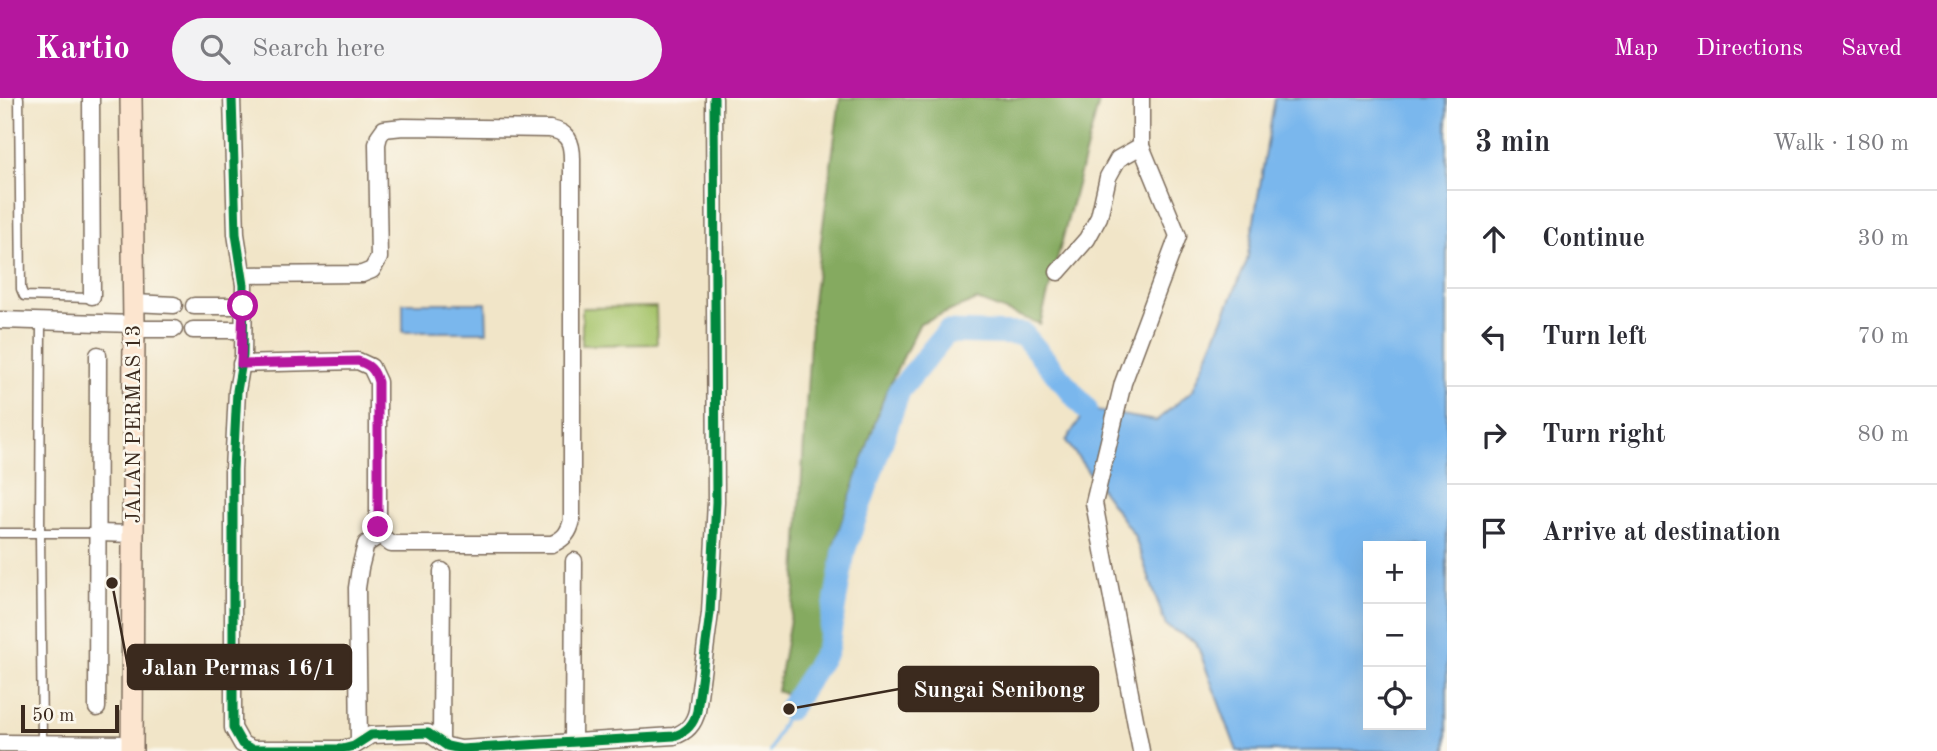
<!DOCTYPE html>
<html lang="en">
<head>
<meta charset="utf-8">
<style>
  :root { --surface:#fff; --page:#f2f2f3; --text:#2b2b33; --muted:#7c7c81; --line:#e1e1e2; --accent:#b5179e }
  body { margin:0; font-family:"Old Standard TT",serif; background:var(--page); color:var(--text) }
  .controls { position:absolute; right:21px; bottom:21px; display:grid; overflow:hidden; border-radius:0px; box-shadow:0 7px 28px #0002 }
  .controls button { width:63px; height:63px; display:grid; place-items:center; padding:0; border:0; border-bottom:2px solid var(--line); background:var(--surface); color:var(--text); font:35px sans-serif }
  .scale { position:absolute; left:21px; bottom:18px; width:98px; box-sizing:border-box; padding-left:7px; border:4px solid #3b2a1e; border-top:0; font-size:19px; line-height:24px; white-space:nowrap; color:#3b2a1e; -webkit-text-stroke:5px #fbf7ec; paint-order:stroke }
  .stop { position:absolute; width:21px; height:21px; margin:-16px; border:5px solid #b5179e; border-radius:50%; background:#fff }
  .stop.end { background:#b5179e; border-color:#fff; box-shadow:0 2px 7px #0008 }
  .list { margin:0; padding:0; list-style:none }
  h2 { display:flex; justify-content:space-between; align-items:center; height:91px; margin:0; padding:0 28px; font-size:30px }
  h2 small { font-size:23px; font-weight:400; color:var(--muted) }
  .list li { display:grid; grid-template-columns:46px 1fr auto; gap:21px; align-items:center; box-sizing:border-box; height:98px; padding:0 28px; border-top:2px solid var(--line) }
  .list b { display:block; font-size:26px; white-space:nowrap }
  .list em { font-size:23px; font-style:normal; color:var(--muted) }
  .icon { flex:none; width:38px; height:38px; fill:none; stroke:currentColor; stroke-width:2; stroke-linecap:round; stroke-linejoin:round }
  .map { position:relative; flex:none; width:1447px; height:653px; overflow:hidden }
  header { display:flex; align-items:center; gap:42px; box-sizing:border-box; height:98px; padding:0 35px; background:var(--accent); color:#fff }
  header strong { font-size:33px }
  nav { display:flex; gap:38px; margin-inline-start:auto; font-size:24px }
  .search { width:490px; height:63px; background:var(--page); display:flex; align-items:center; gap:18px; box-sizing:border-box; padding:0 24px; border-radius:38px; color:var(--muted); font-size:26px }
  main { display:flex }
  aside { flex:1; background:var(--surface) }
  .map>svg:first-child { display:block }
</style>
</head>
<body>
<header>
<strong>Kartio</strong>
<div class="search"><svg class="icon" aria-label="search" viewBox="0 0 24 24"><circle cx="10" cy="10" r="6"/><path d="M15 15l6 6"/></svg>Search here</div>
<nav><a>Map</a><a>Directions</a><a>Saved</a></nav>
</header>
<main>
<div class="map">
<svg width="1447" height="653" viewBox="0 0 1447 653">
  <rect width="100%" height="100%" fill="#fbf7ec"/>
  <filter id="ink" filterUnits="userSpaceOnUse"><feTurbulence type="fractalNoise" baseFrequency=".0143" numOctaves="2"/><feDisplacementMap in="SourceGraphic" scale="14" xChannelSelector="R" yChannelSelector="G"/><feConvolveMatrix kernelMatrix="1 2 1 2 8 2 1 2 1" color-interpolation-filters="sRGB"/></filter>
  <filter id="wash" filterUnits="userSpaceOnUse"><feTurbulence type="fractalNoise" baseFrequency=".00686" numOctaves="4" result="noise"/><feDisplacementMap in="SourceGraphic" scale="28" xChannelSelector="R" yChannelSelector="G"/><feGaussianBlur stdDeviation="1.57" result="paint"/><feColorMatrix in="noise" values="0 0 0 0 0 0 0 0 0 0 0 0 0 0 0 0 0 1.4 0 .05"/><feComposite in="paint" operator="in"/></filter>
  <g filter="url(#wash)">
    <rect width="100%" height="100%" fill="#f1e5c8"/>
    <!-- green -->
    <path fill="#a7c56d" stroke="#717846" stroke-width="2" d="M 656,209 L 657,246 L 582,247 L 582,210 Z"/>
    <!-- forest -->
    <path fill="#85aa60" stroke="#606a3f" stroke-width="2" d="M 840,0 L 1100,0 L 1040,226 L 977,202 L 920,225 L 885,296 L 834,447 L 819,550 L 791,598 L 777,593 L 795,494 L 812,210 Z"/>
    <!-- water -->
    <g fill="#7ab7ed" stroke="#5a7086" stroke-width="2" fill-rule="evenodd">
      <path d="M 1275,0 L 1447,0 L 1447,653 L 1237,653 L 1196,544 L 1166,528 L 1134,437 L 1066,343 L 1086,311 L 1156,323 L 1193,292 L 1247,163 ZM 1368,448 L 1421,448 L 1421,627 L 1368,627 Z"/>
      <path d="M 403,205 L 486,205 L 487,234 L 403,234 Z"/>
    </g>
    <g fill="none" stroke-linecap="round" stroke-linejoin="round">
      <!-- stream -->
      <path stroke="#7ab7ed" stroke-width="3.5" d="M 770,653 L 789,611"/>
      <!-- river -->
      <path stroke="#7ab7ed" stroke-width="23" d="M 789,611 L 827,552 L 844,453 L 899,293 L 947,234 L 1023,236 L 1086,311"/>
    </g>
  </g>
  <g filter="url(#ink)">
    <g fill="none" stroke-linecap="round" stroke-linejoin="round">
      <!-- service casing -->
      <g stroke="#7b6b5a" stroke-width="11">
        <g id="service">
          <path d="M 19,0 L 21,191 L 24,198 L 89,200 L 92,198"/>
          <path d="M 41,223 L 40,436 L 42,645"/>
          <path d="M 0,435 L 99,435"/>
        </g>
      </g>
      <!-- minor casing -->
      <g stroke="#7b6b5a" stroke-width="19">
        <g id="minor">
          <path d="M 91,0 L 92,198"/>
          <path d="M 232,0 L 236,136 L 244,187 L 243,258 L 237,293 L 233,372 L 233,630 L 242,646 L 252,651 L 342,651 L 354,648 L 371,637 L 428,635 L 447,648 L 461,651 L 674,638 C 687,634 694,626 697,613 L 710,515 L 716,404 L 714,0"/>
          <path d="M 1058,174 L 1087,141 L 1099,119 L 1108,79 L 1118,61 L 1141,48"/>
          <path d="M 134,205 L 174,207"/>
          <path d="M 194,208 L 243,208"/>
          <path d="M 0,222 L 134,226"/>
          <path d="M 134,231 L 174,231"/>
          <path d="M 193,232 L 243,232"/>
          <path d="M 241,266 L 358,263 L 371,269 L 378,284 L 378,429 L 380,437 L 391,446 L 552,446 C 564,441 569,435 572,422 L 572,61 C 572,44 568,34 550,31 L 403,29 L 384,31 L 379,38 L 377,46 L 379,160 L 372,172 L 362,176 L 242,177"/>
          <path d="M 99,435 L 133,436"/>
          <path d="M 97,610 L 98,257"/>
          <path d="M 359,644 L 357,490 L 360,470 L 366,446 L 380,437"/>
          <path d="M 441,644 L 442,473"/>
          <path d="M 0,645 L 132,646"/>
          <path d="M 573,645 L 574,463"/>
          <path d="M 1141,653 L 1094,405 L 1123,285 L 1178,138 L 1141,48 L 1141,0"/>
        </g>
      </g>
      <!-- secondary casing -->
      <g stroke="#7b6b5a" stroke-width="24">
        <path id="secondary" d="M 131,0 L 134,226 L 132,653"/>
      </g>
      <!-- service -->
      <use href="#service" stroke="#fff" stroke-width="8"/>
      <!-- minor -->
      <use href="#minor" stroke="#fff" stroke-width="16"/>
      <!-- secondary -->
      <use href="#secondary" stroke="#fce5cf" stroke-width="21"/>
      <!-- cycleway casing -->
      <g stroke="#fbf7ec" stroke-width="13">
        <path id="cycleway" d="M 232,0 L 236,136 L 244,187 L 243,258 L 237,293 L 233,372 L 233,630 L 242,646 L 252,651 L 342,651 L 354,648 L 371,637 L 428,635 L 447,648 L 461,651 L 674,638 C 687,634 694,626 697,613 L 710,515 L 716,404 L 714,0"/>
      </g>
      <!-- cycleway -->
      <use href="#cycleway" stroke="#00873e" stroke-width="9"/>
    </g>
  </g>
  <g fill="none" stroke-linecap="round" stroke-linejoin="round" filter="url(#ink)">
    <!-- route -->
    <path stroke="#b5179e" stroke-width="9" d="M 243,208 L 241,266 L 358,263 C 370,267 375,272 378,284 L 378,429"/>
  </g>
  <g text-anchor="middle" stroke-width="5" stroke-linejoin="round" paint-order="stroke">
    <!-- street labels -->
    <g font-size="21" fill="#3b2a1e" stroke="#fbf7ec">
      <text transform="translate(133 326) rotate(-90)" y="7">JALAN PERMAS 13</text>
    </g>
  </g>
  <!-- callouts -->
  <path fill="none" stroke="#3b2a1e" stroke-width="2.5" d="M112 485L128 569M789 611L899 591"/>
  <g fill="#3b2a1e" stroke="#fbf7ec" stroke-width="2.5">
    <circle cx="112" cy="485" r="7"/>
    <circle cx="789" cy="611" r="7"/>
  </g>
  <g fill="#3b2a1e" stroke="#3b2a1e" stroke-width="2.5">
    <rect x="128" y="547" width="223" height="44" rx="7"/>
    <rect x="899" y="569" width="199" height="44" rx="7"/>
  </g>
  <g font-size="23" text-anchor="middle" font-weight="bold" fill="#fff">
    <text x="239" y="577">Jalan Permas 16/1</text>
    <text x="999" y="599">Sungai Senibong</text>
  </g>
</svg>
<div class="controls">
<button>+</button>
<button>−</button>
<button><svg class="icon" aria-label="locate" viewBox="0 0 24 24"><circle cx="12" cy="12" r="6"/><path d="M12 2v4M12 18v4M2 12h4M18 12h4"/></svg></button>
</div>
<div class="scale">50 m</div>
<div class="stop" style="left:243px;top:208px"></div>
<div class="stop end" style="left:378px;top:429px"></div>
</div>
<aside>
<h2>3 min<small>Walk · 180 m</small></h2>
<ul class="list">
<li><svg class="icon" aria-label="ahead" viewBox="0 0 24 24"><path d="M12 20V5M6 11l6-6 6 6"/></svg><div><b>Continue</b></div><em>30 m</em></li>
<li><svg class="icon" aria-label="left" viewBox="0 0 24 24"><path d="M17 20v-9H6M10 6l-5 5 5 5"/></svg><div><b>Turn left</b></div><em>70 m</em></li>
<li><svg class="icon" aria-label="right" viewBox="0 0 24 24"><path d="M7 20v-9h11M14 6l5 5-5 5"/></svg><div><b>Turn right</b></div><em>80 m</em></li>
<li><svg class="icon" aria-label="arrive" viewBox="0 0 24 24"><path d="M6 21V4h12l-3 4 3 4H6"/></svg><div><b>Arrive at destination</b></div></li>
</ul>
</aside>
</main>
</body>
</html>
